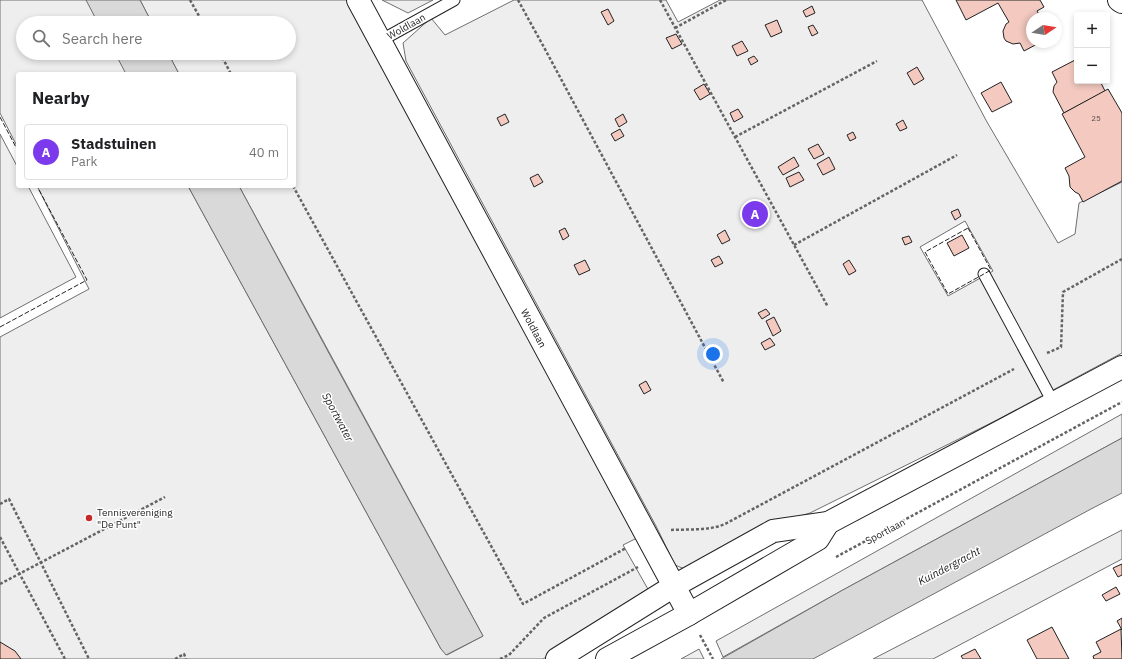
<!DOCTYPE html>
<html lang="en">
<head>
<meta charset="utf-8">
<style>
  :root { --surface:#fff; --page:#f2f2f2; --text:#202124; --muted:#757577; --line:#e0e0e0; --accent:#7c3aed }
  body { margin:0; font-family:"IBM Plex Sans",sans-serif; background:var(--page); color:var(--text) }
  .controls { position:absolute; right:12px; top:12px; display:grid; overflow:hidden; border-radius:4px; box-shadow:0 2px 6px #0003 }
  .controls button { width:36px; height:36px; display:grid; place-items:center; padding:0; border:0; border-bottom:1px solid var(--line); background:var(--surface); color:var(--text); font:20px sans-serif }
  .compass { position:absolute; left:1026px; top:12px; width:36px; height:36px; border-radius:50%; background:var(--surface); box-shadow:0 2px 6px #0003; rotate:78deg }
  .you { position:absolute; left:713px; top:354px; width:14px; height:14px; margin:-10px; border:3px solid #fff; border-radius:50%; background:#1a73e8; box-shadow:0 0 0 6px #1a73e833 }
  .badge { display:grid; place-items:center; width:26px; height:26px; border-radius:50%; background:var(--accent); color:#fff; font-size:13px; font-weight:700 }
  .pin { position:absolute; translate:-50% -50%; border:2px solid #fff; box-shadow:0 1px 4px #0006 }
  .list { margin:0; padding:0; list-style:none }
  h2 { display:flex; justify-content:space-between; align-items:center; height:52px; margin:0; padding:0 16px; font-size:17px }
  h2 small { font-size:13px; font-weight:400; color:var(--muted) }
  .list li { display:grid; grid-template-columns:26px 1fr auto; gap:12px; align-items:center; box-sizing:border-box; height:56px; margin:0 8px 8px; padding:0 8px; border:1px solid var(--line); border-radius:4px }
  .list b { display:block; font-size:15px; white-space:nowrap }
  .list p { margin:0; font-size:13px; white-space:nowrap; color:var(--muted) }
  .list em { font-size:13px; font-style:normal; color:var(--muted) }
  .icon { flex:none; width:22px; height:22px; fill:none; stroke:currentColor; stroke-width:2; stroke-linecap:round; stroke-linejoin:round }
  .map { position:relative; flex:none; width:1122px; height:659px; overflow:hidden }
  .search { position:absolute; background:var(--surface); box-shadow:0 2px 6px #0003; left:16px; top:16px; width:280px; height:44px; display:flex; align-items:center; gap:10px; box-sizing:border-box; padding:0 14px; border-radius:22px; color:var(--muted); font-size:15px }
  .panel { position:absolute; background:var(--surface); box-shadow:0 2px 6px #0003; left:16px; top:72px; width:280px; height:116px; border-radius:4px }
  .map>svg:first-child { display:block }
</style>
</head>
<body>
<div class="map">
<svg width="1122" height="659" viewBox="0 0 1122 659">
  <rect width="100%" height="100%" fill="#fff"/>
  <!-- green -->
  <g fill="#eee" stroke="#6f6f6f" fill-rule="evenodd">
    <path d="M 0,0 L 87,0 L 99,23 L 23,23 L 23,53 L 116,53 L 127,74 L 18,74 L 18,148 L 0,113 Z"/>
    <path d="M 140,0 L 350,0 L 641,536 L 623,545 L 649,591 L 543,659 L 0,659 L 0,337 L 89,289 L 37,186 L 188,186 L 441,649 L 447,655 L 483,636 L 239,186 L 294,186 L 294,74 L 179,74 L 168,53 L 289,53 L 289,23 L 152,23 Z"/>
    <path d="M 382,0 L 433,0 L 408,13 Z"/>
    <path d="M 514,0 L 666,0 L 678,22 L 720,0 L 922,0 L 987,122 L 1058,243 L 1075,234 L 1079,203 L 1122,182 L 1122,353 L 997,420 L 810,513 L 758,529 L 687,570 L 675,565 L 656,526 L 406,61 L 403,43 L 431,18 L 445,35 ZM 965,221 L 993,271 L 948,296 L 920,247 Z"/>
    <path d="M 0,134 L 18,168 L 18,186 L 28,186 L 76,277 L 0,318 Z"/>
    <path d="M 1122,414 L 1122,438 L 841,591 L 723,657 L 716,641 Z"/>
    <path d="M 1122,530 L 1122,559 L 933,659 L 873,659 Z"/>
    <path d="M 699,649 L 704,659 L 681,659 Z"/>
  </g>
  <!-- water -->
  <g fill="#d9d9d9" stroke="#6f6f6f">
    <path d="M 86,0 L 140,0 L 152,23 L 98,23 Z"/>
    <path d="M 115,53 L 168,53 L 179,74 L 126,74 Z"/>
    <path d="M 188,186 L 239,186 L 331,357 L 483,636 L 446,655 L 441,649 Z"/>
    <path d="M 1122,438 L 1122,493 L 1091,509 L 813,659 L 721,659 L 841,591 Z"/>
  </g>
  <!-- building -->
  <g fill="#f3c9c0" stroke="#222">
    <path d="M 956,0 L 1040,0 L 1044,7 L 1037,11 L 1041,18 L 1032,18 L 1032,42 L 1041,42 L 1024,51 L 1020,43 L 1013,44 L 1006,41 L 1004,38 L 1003,31 L 1006,24 L 1009,22 L 998,3 L 966,20 Z"/>
    <path d="M 812,6 L 815,13 L 806,17 L 803,11 Z"/>
    <path d="M 608,9 L 614,21 L 608,25 L 601,12 Z"/>
    <path d="M 777,20 L 782,32 L 771,37 L 765,25 Z"/>
    <path d="M 813,25 L 818,33 L 812,36 L 808,27 Z"/>
    <path d="M 676,34 L 682,44 L 672,49 L 666,38 Z"/>
    <path d="M 742,41 L 748,51 L 737,56 L 732,46 Z"/>
    <path d="M 754,56 L 758,61 L 751,65 L 748,59 Z"/>
    <path d="M 1077,59 L 1077,81 L 1100,81 L 1105,91 L 1064,113 L 1053,92 L 1054,86 L 1057,82 L 1052,72 Z"/>
    <path d="M 917,67 L 924,79 L 914,85 L 907,73 Z"/>
    <path d="M 1001,82 L 1012,102 L 992,112 L 981,93 Z"/>
    <path d="M 704,84 L 710,94 L 700,100 L 694,90 Z"/>
    <path d="M 1108,89 L 1122,113 L 1122,181 L 1083,202 L 1079,194 L 1075,192 L 1070,187 L 1069,176 L 1065,168 L 1085,157 L 1062,114 Z"/>
    <path d="M 738,109 L 743,117 L 734,122 L 730,113 Z"/>
    <path d="M 505,114 L 509,122 L 501,126 L 497,118 Z"/>
    <path d="M 623,114 L 627,122 L 619,127 L 615,119 Z"/>
    <path d="M 903,120 L 907,128 L 900,131 L 896,124 Z"/>
    <path d="M 620,129 L 624,136 L 615,141 L 611,134 Z"/>
    <path d="M 853,132 L 856,138 L 850,141 L 847,135 Z"/>
    <path d="M 818,144 L 824,154 L 814,159 L 808,149 Z"/>
    <path d="M 794,157 L 799,166 L 783,175 L 778,167 Z"/>
    <path d="M 829,157 L 835,169 L 823,175 L 817,164 Z"/>
    <path d="M 799,172 L 804,180 L 790,187 L 786,178 Z"/>
    <path d="M 538,174 L 543,182 L 534,187 L 530,178 Z"/>
    <path d="M 958,209 L 961,216 L 955,220 L 951,212 Z"/>
    <path d="M 565,228 L 569,236 L 563,240 L 559,231 Z"/>
    <path d="M 725,230 L 730,240 L 722,244 L 717,235 Z"/>
    <path d="M 962,235 L 969,248 L 954,256 L 947,243 Z"/>
    <path d="M 909,236 L 912,242 L 905,245 L 902,238 Z"/>
    <path d="M 719,256 L 723,263 L 715,267 L 711,260 Z"/>
    <path d="M 585,260 L 590,270 L 579,275 L 574,265 Z"/>
    <path d="M 849,260 L 856,271 L 849,275 L 843,264 Z"/>
    <path d="M 766,309 L 770,314 L 762,319 L 758,313 Z"/>
    <path d="M 774,317 L 781,331 L 773,336 L 766,321 Z"/>
    <path d="M 770,338 L 775,345 L 765,350 L 761,343 Z"/>
    <path d="M 646,381 L 651,390 L 644,394 L 639,385 Z"/>
    <path d="M 1122,564 L 1122,575 L 1118,577 L 1113,568 Z"/>
    <path d="M 1116,587 L 1120,594 L 1106,601 L 1102,595 Z"/>
    <path d="M 1122,618 L 1122,630 L 1117,621 Z"/>
    <path d="M 1052,627 L 1069,659 L 1037,659 L 1027,640 Z"/>
    <path d="M 1121,629 L 1122,659 L 1094,659 L 1093,656 L 1101,652 L 1096,642 Z"/>
    <path d="M 0,642 L 15,651 L 21,659 L 0,659 Z"/>
    <path d="M 975,649 L 981,659 L 963,659 L 961,656 Z"/>
  </g>
  <g fill="none" stroke-linecap="round" stroke-linejoin="round">
    <!-- service casing -->
    <g stroke="#222" stroke-width="13">
      <g id="service">
        <path d="M 380,41 L 454,0"/>
        <path d="M 984,274 L 1054,404"/>
      </g>
    </g>
    <!-- minor casing -->
    <g stroke="#222" stroke-width="24">
      <g id="minor">
        <path d="M 358,0 L 689,614"/>
        <path d="M 1119,0 L 1122,2"/>
      </g>
    </g>
    <!-- tertiary casing -->
    <g stroke="#222" stroke-width="24">
      <g id="tertiary">
        <path d="M 557,659 L 674,586 L 773,531 L 828,523 L 1122,367"/>
        <path d="M 607,659 L 689,614 L 818,539 L 828,523"/>
      </g>
    </g>
    <!-- path -->
    <g stroke="#646464" stroke-width="2.5" stroke-dasharray="3 2" stroke-linecap="butt">
      <path d="M 190,0 L 203,23"/>
      <path d="M 518,0 L 546,51 L 724,383"/>
      <path d="M 660,0 L 828,307"/>
      <path d="M 675,28 L 726,0"/>
      <path d="M 220,53 L 231,74"/>
      <path d="M 735,137 L 877,61"/>
      <path d="M 293,186 L 523,604 L 626,548"/>
      <path d="M 794,245 L 957,155"/>
      <path d="M 1047,353 L 1061,347 L 1063,292 L 1122,259"/>
      <path d="M 0,504 L 9,499 L 89,659"/>
      <path d="M 671,530 C 689,529 708,531 725,524 L 1014,369"/>
      <path d="M 0,537 L 65,659"/>
      <path d="M 836,557 L 1122,402"/>
      <path d="M 0,584 L 165,497"/>
      <path d="M 700,635 L 713,659"/>
      <path d="M 175,659 L 184,654 L 186,659"/>
      <path d="M 500,659 L 509,655 L 544,618 L 638,567"/>
    </g>
    <!-- service -->
    <use href="#service" stroke="#fff" stroke-width="11"/>
    <!-- minor -->
    <use href="#minor" stroke="#fff" stroke-width="22"/>
    <!-- tertiary -->
    <use href="#tertiary" stroke="#fff" stroke-width="22"/>
    <!-- fence -->
    <g stroke="#222" stroke-width="1" stroke-dasharray="5 2" stroke-linecap="butt">
      <path d="M 0,117 L 18,151"/>
      <path d="M 968,228 L 991,270 L 948,294 L 925,252 Z"/>
      <path d="M 0,327 L 87,280 L 37,186"/>
    </g>
  </g>
  <!-- markers -->
  <circle fill="#c62828" stroke="#fff" stroke-width="1.5" cx="89" cy="518" r="4"/>
  <g text-anchor="middle" stroke-width="3" stroke-linejoin="round" paint-order="stroke">
    <!-- number labels -->
    <g font-size="8" fill="#564c4a">
      <text x="1096" y="121">25</text>
    </g>
    <!-- street labels -->
    <g font-size="10" fill="#222" stroke="#fff">
      <text transform="translate(406 26) rotate(-29)" y="4">Woldlaan</text>
      <text transform="translate(534 328) rotate(62)" y="4">Woldlaan</text>
      <text transform="translate(885 531) rotate(-28)" y="4">Sportlaan</text>
    </g>
    <!-- poi labels -->
    <g font-size="10" fill="#222" stroke="#fff" text-anchor="start">
      <text x="97" y="516">Tennisvereniging<tspan x="97" dy="12">"De Punt"</tspan></text>
    </g>
    <!-- water labels -->
    <g font-size="11" font-style="italic" fill="#222" stroke="#fff">
      <text transform="translate(338 417) rotate(62)" y="4">Sportwater</text>
      <text transform="translate(949 566) rotate(-28)" y="4">Kuindergracht</text>
    </g>
  </g>
</svg>
<div class="controls">
<button>+</button>
<button>−</button>
</div>
<svg class="compass" viewBox="-18 -18 36 36"><path d="M0-13l5 13h-10z" fill="#e53935"/><path d="M0 13l5-13h-10z" fill="#757577"/></svg>
<div class="you"></div>
<div class="pin badge" style="left:755px;top:214px">A</div>
<div class="search"><svg class="icon" aria-label="search" viewBox="0 0 24 24"><circle cx="10" cy="10" r="6"/><path d="M15 15l6 6"/></svg>Search here</div>
<section class="panel">
<h2>Nearby<small></small></h2>
<ul class="list">
<li><span class="badge">A</span><div><b>Stadstuinen</b><p>Park</p></div><em>40 m</em></li>
</ul>
</section>
</div>
</body>
</html>
